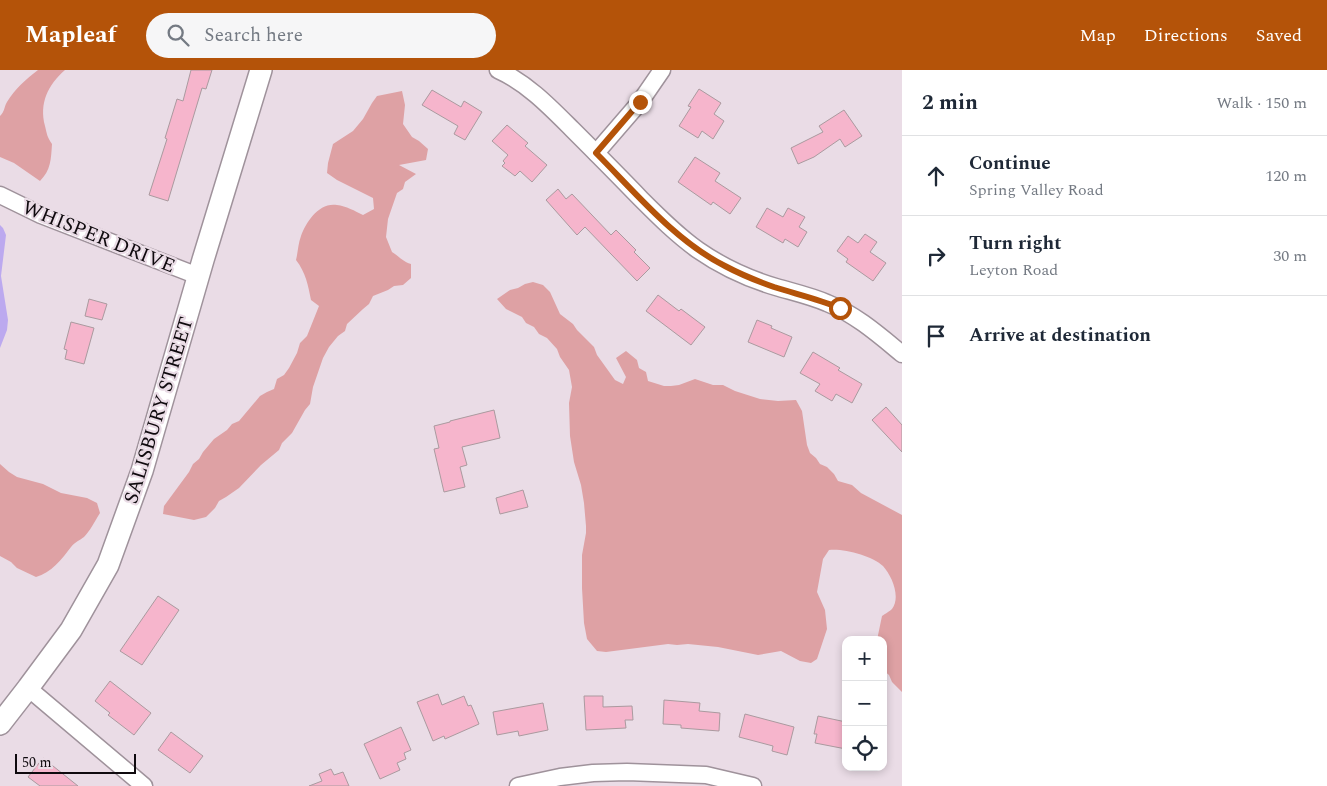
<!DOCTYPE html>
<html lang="en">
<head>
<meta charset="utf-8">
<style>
  :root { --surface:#fff; --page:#f6f6f7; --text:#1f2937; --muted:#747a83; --line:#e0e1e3; --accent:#b45309 }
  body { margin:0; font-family:Spectral,serif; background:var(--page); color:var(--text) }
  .controls { position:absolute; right:15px; bottom:15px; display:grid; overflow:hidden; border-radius:10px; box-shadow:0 2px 8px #0003 }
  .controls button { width:45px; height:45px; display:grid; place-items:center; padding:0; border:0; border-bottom:1px solid var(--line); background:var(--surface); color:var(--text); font:25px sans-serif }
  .scale { position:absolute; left:15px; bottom:12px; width:121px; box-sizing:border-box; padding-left:5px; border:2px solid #0f0a0e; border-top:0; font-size:14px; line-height:18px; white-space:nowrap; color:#0f0a0e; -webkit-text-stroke:4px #eadce6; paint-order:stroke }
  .stop { position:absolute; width:15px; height:15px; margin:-11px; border:4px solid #b45309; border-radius:50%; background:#fff }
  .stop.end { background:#b45309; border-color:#fff; box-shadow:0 1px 5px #0008 }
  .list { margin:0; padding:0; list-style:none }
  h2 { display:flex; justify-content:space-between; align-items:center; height:65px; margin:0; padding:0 20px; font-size:21px }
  h2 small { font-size:16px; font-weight:400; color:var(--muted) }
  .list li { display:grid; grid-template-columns:32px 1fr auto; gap:15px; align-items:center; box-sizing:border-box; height:80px; padding:0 20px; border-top:1px solid var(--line) }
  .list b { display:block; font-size:19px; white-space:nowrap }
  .list p { margin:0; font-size:16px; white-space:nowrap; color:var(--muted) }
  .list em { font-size:16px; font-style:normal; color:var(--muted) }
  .icon { flex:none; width:28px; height:28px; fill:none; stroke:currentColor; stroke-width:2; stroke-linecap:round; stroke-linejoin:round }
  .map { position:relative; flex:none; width:902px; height:716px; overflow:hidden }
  header { display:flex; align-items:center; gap:30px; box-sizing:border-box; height:70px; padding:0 25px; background:var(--accent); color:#fff }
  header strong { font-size:24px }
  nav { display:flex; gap:28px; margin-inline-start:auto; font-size:18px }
  .search { width:350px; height:45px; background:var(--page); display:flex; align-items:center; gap:12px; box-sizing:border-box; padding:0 18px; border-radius:28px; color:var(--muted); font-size:19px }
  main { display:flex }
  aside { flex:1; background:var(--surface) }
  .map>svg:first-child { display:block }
</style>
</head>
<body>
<header>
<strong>Mapleaf</strong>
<div class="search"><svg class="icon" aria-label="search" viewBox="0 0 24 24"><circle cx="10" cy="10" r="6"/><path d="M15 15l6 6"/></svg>Search here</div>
<nav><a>Map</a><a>Directions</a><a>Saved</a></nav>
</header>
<main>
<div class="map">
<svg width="902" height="716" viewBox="0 0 902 716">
  <rect width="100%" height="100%" fill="#eadce6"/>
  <!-- green -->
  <g fill="#dea1a4">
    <path d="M 38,0 L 65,0 C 48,15 39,33 45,56 C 47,64 47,67 52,74 C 51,89 51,100 40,111 L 14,93 L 0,87 L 0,46 C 5,41 4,37 7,32 C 15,19 26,9 38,0 Z"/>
    <path d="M 402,21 L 405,35 L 403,54 L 412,67 L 419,71 L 428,79 L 426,90 L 399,95 L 416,104 L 405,112 L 403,119 L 397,123 L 388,149 L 386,167 L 392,182 C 399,186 403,192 411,194 L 411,208 L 403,215 L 394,216 L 388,220 L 373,226 L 369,234 L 363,239 L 347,254 L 345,261 L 338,266 L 329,277 L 323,288 L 313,317 L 310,334 L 305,340 L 292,363 L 282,373 L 279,380 L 261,395 L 239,418 L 226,427 L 219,431 L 215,438 L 206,447 L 194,450 L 163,444 L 164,436 L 189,402 L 193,394 L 199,389 L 203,382 L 214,369 L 227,360 L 232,354 L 239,351 L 260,326 L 267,322 L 274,319 L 277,309 L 284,305 L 289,298 L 297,283 L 300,273 L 307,266 L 319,236 L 311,230 C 308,215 306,203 296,190 C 298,182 298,174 301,166 C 306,152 319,132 337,135 C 346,136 355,141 363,145 L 374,139 L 373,128 L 337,110 L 327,103 L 328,93 L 333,74 L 353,61 L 363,49 L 372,33 L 377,26 Z"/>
    <path d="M 533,212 L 543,215 L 550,222 L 560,244 L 573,254 L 577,260 L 594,277 L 597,285 L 615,310 L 623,314 L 626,307 L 616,288 L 626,281 L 637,290 L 639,298 L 646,302 L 648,311 L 664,316 L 671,316 L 679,315 L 695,309 L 713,315 L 723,315 L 735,321 L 760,329 L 778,331 L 796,330 L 802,341 L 807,375 L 810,383 L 816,388 L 820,394 L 827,397 L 834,404 L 838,411 L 852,415 L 861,423 L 902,445 L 902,622 L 892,612 L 889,605 L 883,600 L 883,570 L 877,570 L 882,546 C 885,544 890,541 892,539 C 901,527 892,506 883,496 C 873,486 843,478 829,480 L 823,489 L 817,522 L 825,540 L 827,559 L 817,589 L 811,593 L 800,591 L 781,581 L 758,585 L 718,577 L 688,574 L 677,575 L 668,574 L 606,582 L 597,581 L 587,569 L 584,553 L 582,518 L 582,485 L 586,463 L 586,456 L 584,433 L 581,415 L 574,392 L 570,366 L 569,333 L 572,317 L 569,300 L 560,287 L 557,279 L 547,268 L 539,264 L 534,257 L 526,253 L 522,247 L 506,239 L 497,229 L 510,220 L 518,218 L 525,214 Z"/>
    <path d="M 0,394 L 9,402 L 17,407 L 43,414 L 61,423 L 87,428 L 97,433 L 100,443 C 95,451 90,461 84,467 C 80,470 75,472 71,477 C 62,489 51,503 36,507 L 17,498 L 11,492 L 0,486 Z"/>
  </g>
  <!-- water -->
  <path fill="#bca9ef" d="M 0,155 L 3,158 L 6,165 L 1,206 L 8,250 L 7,260 L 0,278 Z"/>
  <!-- building -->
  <g fill="#f6b5cc" stroke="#aa9a9f">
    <path d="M 191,0 L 212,0 L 206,19 L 202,18 L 168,131 L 149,125 L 167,69 L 165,68 L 177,29 L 183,31 Z"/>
    <path d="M 699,19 L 721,33 L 714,44 L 724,51 L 713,69 L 702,61 L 698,68 L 679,56 L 691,37 L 688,36 Z"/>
    <path d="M 432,20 L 461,37 L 464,31 L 482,42 L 465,70 L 454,64 L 458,56 L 422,35 Z"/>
    <path d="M 844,40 L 862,66 L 845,77 L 840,69 L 814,87 L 798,94 L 791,78 L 823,62 L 819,56 Z"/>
    <path d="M 507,55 L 528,73 L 525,76 L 547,95 L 532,112 L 520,101 L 515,106 L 502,96 L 505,93 L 503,91 L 508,85 L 492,71 Z"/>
    <path d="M 695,87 L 720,103 L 715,111 L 741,128 L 730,144 L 713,132 L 711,135 L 678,112 Z"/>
    <path d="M 558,119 L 566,129 L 572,124 L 611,165 L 616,160 L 636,180 L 634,182 L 650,198 L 637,211 L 585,157 L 577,165 L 546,130 Z"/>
    <path d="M 767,138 L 783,147 L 788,138 L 805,147 L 799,157 L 807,162 L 798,177 L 785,169 L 783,173 L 756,157 Z"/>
    <path d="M 865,164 L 877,172 L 870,182 L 886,193 L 873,211 L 846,192 L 848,189 L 837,181 L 848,166 L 858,173 Z"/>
    <path d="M 658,225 L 679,241 L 681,239 L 705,257 L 691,275 L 646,241 Z"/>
    <path d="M 89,229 L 107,234 L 102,250 L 85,246 Z"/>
    <path d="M 757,250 L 772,256 L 771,258 L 792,267 L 784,287 L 748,272 Z"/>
    <path d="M 71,252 L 94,258 L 84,294 L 65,289 L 67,280 L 64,279 Z"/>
    <path d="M 813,282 L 840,298 L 838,300 L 862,314 L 852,333 L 836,324 L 832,331 L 815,321 L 820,314 L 800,303 Z"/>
    <path d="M 886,337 L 902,355 L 902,382 L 872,350 Z"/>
    <path d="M 494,340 L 500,368 L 462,377 L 467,395 L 460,397 L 465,417 L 444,422 L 434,379 L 439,378 L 434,356 L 450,352 L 450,351 Z"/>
    <path d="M 523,420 L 528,437 L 500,444 L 496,428 Z"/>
    <path d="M 158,526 L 179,540 L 142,595 L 120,581 Z"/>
    <path d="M 110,611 L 151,643 L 134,665 L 108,645 L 110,643 L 95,631 Z"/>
    <path d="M 438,624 L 442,635 L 464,626 L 468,636 L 471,635 L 479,654 L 445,669 L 444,666 L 433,671 L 417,632 Z"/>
    <path d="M 584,626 L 603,626 L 603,637 L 632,636 L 633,650 L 625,650 L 626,658 L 586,660 Z"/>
    <path d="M 664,630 L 700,633 L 699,641 L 720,643 L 719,661 L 681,658 L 681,655 L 663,654 Z"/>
    <path d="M 543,633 L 548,660 L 519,666 L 518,661 L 497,665 L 493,642 Z"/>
    <path d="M 745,644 L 794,657 L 787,685 L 772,681 L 773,676 L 739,667 Z"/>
    <path d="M 818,646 L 846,652 L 846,679 L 815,673 L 817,664 L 814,664 Z"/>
    <path d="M 401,657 L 411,680 L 404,683 L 406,689 L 397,693 L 400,700 L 380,709 L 364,674 Z"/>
    <path d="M 171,662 L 203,686 L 190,703 L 158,680 Z"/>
    <path d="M 43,688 L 78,716 L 40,716 L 28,707 Z"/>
    <path d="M 331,699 L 334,705 L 343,702 L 349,716 L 309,716 L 322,711 L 319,704 Z"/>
  </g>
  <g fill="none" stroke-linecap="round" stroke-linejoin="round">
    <!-- minor casing -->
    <g stroke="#9f929b" stroke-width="19">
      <g id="minor">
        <path d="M 498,0 C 527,13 550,37 572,59 C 595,82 618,105 641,129 C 659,147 677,165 698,180 C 721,196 749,209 776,217 C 793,222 811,226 827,233 C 855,244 879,265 902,284"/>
        <path d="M 596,83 L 640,32 L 662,0"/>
        <path d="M 0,125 L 41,145 L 198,206"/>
        <path d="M 28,618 L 144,716"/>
        <path d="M 518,716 L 560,707 L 593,703 L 627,702 L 706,705 L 753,716"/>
      </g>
    </g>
    <!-- major casing -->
    <g stroke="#9f929b" stroke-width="24">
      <path id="major" d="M 0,654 L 28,618 L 71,560 L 108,495 L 142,401 L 203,190 L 261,0"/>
    </g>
    <!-- minor -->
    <use href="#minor" stroke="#fff" stroke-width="16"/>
    <!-- major -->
    <use href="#major" stroke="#fff" stroke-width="21"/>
  </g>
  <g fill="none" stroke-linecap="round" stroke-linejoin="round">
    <!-- route -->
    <path stroke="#b45309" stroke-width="6" d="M 640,32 L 596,83 C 635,122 675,171 725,196 C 740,204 757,211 774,217 C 796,224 818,229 840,238"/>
  </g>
  <g text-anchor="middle" stroke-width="4.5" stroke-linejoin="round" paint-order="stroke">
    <!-- street labels -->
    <g font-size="20" fill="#0f0a0e" stroke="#eadce6">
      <text transform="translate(99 166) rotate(22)" y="7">WHISPER DRIVE</text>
      <text transform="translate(158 340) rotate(-73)" y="7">SALISBURY STREET</text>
    </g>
  </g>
</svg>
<div class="controls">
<button>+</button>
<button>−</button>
<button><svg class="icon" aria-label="locate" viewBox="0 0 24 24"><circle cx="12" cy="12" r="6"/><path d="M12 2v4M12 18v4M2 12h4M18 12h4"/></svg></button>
</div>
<div class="scale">50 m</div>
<div class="stop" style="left:840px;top:238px"></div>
<div class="stop end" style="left:640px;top:32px"></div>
</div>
<aside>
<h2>2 min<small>Walk · 150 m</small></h2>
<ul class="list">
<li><svg class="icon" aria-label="ahead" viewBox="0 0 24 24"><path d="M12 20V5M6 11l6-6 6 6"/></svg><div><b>Continue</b><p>Spring Valley Road</p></div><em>120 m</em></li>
<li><svg class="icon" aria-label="right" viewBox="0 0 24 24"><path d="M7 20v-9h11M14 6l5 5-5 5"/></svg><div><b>Turn right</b><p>Leyton Road</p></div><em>30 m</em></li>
<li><svg class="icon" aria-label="arrive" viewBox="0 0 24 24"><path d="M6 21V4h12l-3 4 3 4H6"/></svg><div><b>Arrive at destination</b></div></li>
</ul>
</aside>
</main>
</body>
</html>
